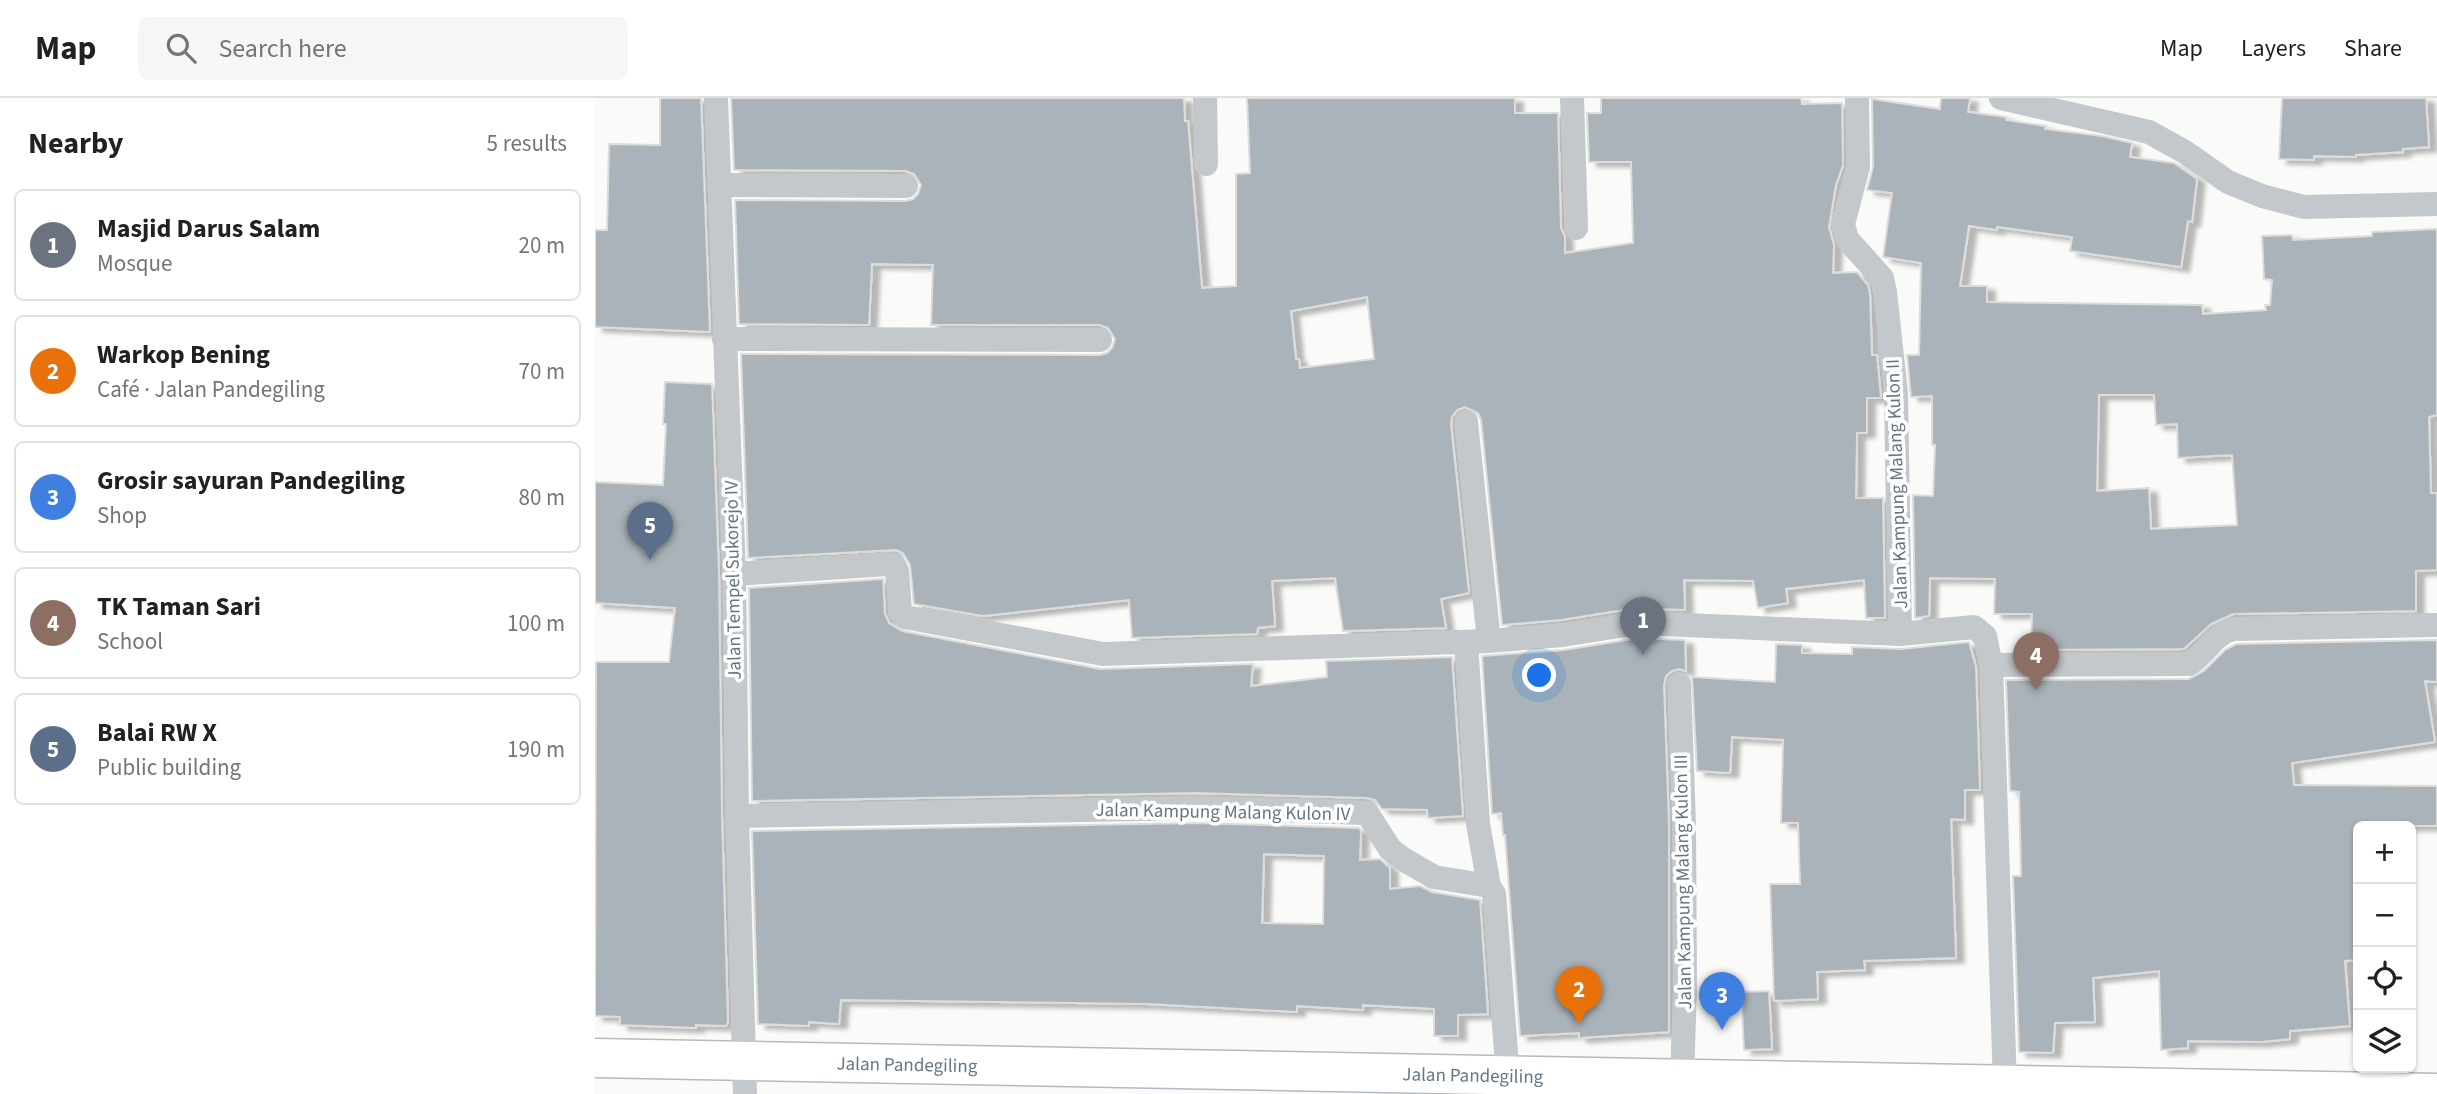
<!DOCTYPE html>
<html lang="en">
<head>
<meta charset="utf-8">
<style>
  :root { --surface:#fff; --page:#f6f6f6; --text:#202124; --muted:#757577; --line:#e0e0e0; --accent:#d93025 }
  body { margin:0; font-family:"Source Sans 3",sans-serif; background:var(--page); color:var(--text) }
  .controls { position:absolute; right:21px; bottom:21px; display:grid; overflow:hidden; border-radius:10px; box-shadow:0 2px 5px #0004 }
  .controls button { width:63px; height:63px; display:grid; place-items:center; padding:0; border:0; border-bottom:2px solid var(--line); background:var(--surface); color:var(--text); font:35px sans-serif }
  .you { position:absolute; left:945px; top:578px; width:24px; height:24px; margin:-18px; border:5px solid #fff; border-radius:50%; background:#1a73e8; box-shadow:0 0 0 10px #1a73e833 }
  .badge { display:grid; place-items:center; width:46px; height:46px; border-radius:50%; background:var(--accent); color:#fff; font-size:23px; font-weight:700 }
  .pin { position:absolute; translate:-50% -58px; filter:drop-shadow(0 2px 4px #0008) }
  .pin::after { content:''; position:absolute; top:37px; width:24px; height:21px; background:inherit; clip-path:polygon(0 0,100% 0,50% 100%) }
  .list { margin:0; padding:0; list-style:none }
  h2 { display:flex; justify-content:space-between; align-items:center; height:91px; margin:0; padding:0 28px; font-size:30px }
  h2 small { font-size:23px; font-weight:400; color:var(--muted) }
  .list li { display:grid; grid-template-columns:46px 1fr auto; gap:21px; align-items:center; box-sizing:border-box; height:112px; margin:0 14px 14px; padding:0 14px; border:2px solid var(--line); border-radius:10px }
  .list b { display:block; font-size:26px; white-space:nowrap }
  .list p { margin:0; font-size:23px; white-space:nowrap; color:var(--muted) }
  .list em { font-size:23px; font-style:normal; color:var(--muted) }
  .icon { flex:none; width:38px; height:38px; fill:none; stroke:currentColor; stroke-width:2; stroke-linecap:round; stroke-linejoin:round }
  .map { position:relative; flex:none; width:1842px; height:996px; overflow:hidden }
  header { display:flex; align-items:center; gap:42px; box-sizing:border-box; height:98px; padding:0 35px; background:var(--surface); border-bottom:2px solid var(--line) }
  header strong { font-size:33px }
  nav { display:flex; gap:38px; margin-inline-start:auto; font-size:24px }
  .search { width:490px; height:63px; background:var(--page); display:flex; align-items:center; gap:18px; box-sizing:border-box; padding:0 24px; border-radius:10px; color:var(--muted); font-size:26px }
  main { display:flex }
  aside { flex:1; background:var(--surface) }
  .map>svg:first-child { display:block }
</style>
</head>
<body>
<header>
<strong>Map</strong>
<div class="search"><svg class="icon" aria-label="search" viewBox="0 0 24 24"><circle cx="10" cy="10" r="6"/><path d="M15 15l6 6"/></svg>Search here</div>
<nav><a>Map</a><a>Layers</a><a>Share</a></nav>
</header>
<main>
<aside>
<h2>Nearby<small>5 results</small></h2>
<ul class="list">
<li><span class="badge" style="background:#6b7280">1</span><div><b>Masjid Darus Salam</b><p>Mosque</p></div><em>20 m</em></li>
<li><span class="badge" style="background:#e8710a">2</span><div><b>Warkop Bening</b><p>Café · Jalan Pandegiling</p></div><em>70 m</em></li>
<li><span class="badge" style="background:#3f7fe0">3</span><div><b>Grosir sayuran Pandegiling</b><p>Shop</p></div><em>80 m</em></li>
<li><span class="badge" style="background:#8d6e63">4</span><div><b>TK Taman Sari</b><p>School</p></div><em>100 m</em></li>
<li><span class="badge" style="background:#5c6f8a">5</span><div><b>Balai RW X</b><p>Public building</p></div><em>190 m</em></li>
</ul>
</aside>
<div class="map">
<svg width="1842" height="996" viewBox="0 0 1842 996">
  <defs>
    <filter id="shadow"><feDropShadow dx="8" dy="4.5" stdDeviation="2" flood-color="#0004"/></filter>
  </defs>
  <rect width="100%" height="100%" fill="#fafaf8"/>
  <!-- building -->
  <g fill="#aab3b9" stroke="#dcdcda" stroke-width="2" fill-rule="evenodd" filter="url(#shadow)">
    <path d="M 65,0 L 106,0 L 115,234 L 0,229 L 0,132 L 12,132 L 14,46 L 65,47 Z"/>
    <path d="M 136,0 L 589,0 L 590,23 L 593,23 L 607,190 L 641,188 L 641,76 L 655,75 L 652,0 L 920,0 L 920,15 L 963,15 L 966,130 L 970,139 L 970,155 L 1038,145 L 1036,64 L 994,64 L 992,15 L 1006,15 L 1006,0 L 1206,0 L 1207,6 L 1247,5 L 1248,67 L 1241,87 L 1234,129 L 1239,147 L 1238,175 L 1262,174 L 1273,187 L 1275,196 L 1277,257 L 1282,257 L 1286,300 L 1272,300 L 1272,335 L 1262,335 L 1261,400 L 1288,400 L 1290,520 L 1271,520 L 1269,482 L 1191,491 L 1193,505 L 1163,510 L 1158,483 L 1089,482 L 1090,512 L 1041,510 L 966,522 L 907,527 L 886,322 L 883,315 L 870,309 L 862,312 L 857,319 L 856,326 L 874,495 L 846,501 L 851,530 L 748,533 L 740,480 L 677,483 L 680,528 L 663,530 L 662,536 L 537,540 L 534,502 L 388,518 L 319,506 L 315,467 L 308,455 L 301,452 L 153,460 L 146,256 L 505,257 L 512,255 L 517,250 L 520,241 L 513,230 L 505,227 L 336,227 L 338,167 L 277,166 L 274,227 L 144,226 L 140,102 L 311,103 L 318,101 L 323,96 L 326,87 L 319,76 L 311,73 L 139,72 ZM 772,199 L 779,261 L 705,270 L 704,261 L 701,261 L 696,213 Z"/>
    <path d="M 1346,0 L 1375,0 L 1373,14 L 1411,19 L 1411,22 L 1451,28 L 1450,31 L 1507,38 L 1537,45 L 1535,59 L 1579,65 L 1602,81 L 1597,124 L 1593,123 L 1586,169 L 1475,153 L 1477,139 L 1402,129 L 1402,132 L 1374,128 L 1365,188 L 1392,188 L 1392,204 L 1607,207 L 1608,216 L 1671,212 L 1670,207 L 1675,207 L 1677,182 L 1669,181 L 1667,138 L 1697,137 L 1698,142 L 1777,138 L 1777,134 L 1842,131 L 1842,317 L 1834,319 L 1836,395 L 1842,395 L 1842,472 L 1821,473 L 1821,513 L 1638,516 L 1616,526 L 1589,551 L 1436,552 L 1437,516 L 1399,516 L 1400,481 L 1335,480 L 1334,518 L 1320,520 L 1318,397 L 1338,398 L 1340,347 L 1337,347 L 1337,298 L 1316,299 L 1312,257 L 1324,257 L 1326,165 L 1288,159 L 1297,95 L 1272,92 L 1278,69 L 1277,1 L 1345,11 ZM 1504,297 L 1559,297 L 1561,327 L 1582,326 L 1583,360 L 1637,357 L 1642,427 L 1556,431 L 1554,390 L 1502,393 Z"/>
    <path d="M 1687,0 L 1831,0 L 1834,49 L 1808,51 L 1808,54 L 1761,57 L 1761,59 L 1719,58 L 1719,62 L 1684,61 Z"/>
    <path d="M 70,284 L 117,286 L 124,476 L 127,718 L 133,924 L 131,928 L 101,927 L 101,930 L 25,927 L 25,919 L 0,918 L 1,564 L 74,564 L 80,510 L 0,505 L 0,384 L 68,387 L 71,326 L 68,326 Z"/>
    <path d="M 288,481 L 290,516 L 294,525 L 307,533 L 505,571 L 658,566 L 656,588 L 732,579 L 731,563 L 857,559 L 868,718 L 833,720 L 832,712 L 787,711 L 780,702 L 772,700 L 601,695 L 157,703 L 154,490 Z"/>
    <path d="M 1044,540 L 1090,542 L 1091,573 L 1084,571 L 1077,573 L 1071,578 L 1069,587 L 1074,727 L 1074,934 L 984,940 L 984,935 L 925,938 L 910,737 L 908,737 L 906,715 L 897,716 L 887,558 L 969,552 Z"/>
    <path d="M 1842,542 L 1842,584 L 1830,583 L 1840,644 L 1697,665 L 1699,687 L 1842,688 L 1842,728 L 1763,728 L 1763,862 L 1750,863 L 1755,928 L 1695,933 L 1695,941 L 1666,944 L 1593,943 L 1593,950 L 1566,952 L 1564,873 L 1498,880 L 1500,924 L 1460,925 L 1458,955 L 1424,954 L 1418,778 L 1426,778 L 1424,694 L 1415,693 L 1411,582 L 1594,581 L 1609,573 L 1630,552 L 1641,546 Z"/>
    <path d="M 1374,544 L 1381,569 L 1385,692 L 1370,692 L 1370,722 L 1356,721 L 1361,860 L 1269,863 L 1270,872 L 1222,874 L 1223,901 L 1179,903 L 1175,786 L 1205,786 L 1203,725 L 1186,725 L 1188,642 L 1137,639 L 1135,675 L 1102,673 L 1097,579 L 1180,584 L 1181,546 L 1207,547 L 1207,555 L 1257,556 L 1257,549 L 1306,551 Z"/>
    <path d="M 601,725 L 764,730 L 766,733 L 765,762 L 785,761 L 795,770 L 795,791 L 825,788 L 837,794 L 885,802 L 893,916 L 863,917 L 863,938 L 839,938 L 839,911 L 768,907 L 768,912 L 702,908 L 702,914 L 553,906 L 246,902 L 244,926 L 214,924 L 214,928 L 163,926 L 157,733 ZM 669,756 L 729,758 L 728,826 L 667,825 Z"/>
    <path d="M 1174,893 L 1177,951 L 1149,952 L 1146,894 Z"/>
  </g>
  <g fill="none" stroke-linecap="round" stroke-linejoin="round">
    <!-- primary casing -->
    <g stroke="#b5babe" stroke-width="41">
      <g id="primary">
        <path id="s1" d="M 0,960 L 1842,995"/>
      </g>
    </g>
    <!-- minor -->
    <g stroke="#c3c8cc" stroke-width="24">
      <path d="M 121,0 L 139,476 L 142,718 L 150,996"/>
      <path d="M 610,0 L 611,66"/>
      <path d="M 977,0 L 981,130"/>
      <path d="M 1262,0 L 1263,69 L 1248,126 L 1252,141 L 1287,180 L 1290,194 L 1301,295 L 1305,536"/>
      <path d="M 1406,0 L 1554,34 L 1590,54 L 1633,84 L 1667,98 L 1709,109 L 1842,106"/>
      <path d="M 124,87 L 311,88"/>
      <path d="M 129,241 L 505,242"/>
      <path d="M 871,324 L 894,543"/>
      <path d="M 139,476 L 293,466 L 299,467 L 302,473 L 305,514 L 310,519 L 508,556 L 894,543 L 968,537 L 1043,525 L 1305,536 L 1379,529 L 1390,538 L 1396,567 L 1410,987"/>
      <path d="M 871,544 L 883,726 L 894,788 L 899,796 L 912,967 L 910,978"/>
      <path d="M 1396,567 L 1594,566 C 1613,554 1617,537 1638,531 L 1842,527"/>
      <path d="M 1084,586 L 1089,727 L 1090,891 L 1087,981"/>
      <path d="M 142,718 L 601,710 L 772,715 L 795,751 L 808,761 L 839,779 L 894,788"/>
    </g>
    <!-- primary -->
    <use href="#primary" stroke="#fff" stroke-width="38"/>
  </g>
  <g text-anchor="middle" stroke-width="7" stroke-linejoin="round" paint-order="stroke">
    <!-- street labels -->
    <g font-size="19" fill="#657683" stroke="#fff">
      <text transform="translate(1301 386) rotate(-92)" y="7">Jalan Kampung Malang Kulon II</text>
      <text transform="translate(137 482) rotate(-91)" y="7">Jalan Tempel Sukorejo IV</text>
      <text transform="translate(628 713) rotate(1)" y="7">Jalan Kampung Malang Kulon IV</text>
      <text transform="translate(1087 784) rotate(-91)" y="7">Jalan Kampung Malang Kulon III</text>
      <text dy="7" stroke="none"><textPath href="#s1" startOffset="312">Jalan Pandegiling</textPath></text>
      <text dy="7" stroke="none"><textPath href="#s1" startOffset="878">Jalan Pandegiling</textPath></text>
    </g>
  </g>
</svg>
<div class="controls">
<button>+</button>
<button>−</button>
<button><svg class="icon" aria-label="locate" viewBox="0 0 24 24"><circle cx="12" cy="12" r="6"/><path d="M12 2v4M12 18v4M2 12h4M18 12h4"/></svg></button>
<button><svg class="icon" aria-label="layers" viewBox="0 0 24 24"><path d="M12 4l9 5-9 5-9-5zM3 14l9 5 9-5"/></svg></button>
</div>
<div class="you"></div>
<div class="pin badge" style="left:1048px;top:557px;background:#6b7280">1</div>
<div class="pin badge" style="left:984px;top:926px;background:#e8710a">2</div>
<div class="pin badge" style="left:1127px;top:932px;background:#3f7fe0">3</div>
<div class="pin badge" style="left:1441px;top:592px;background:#8d6e63">4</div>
<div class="pin badge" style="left:55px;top:462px;background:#5c6f8a">5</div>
</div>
</main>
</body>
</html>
